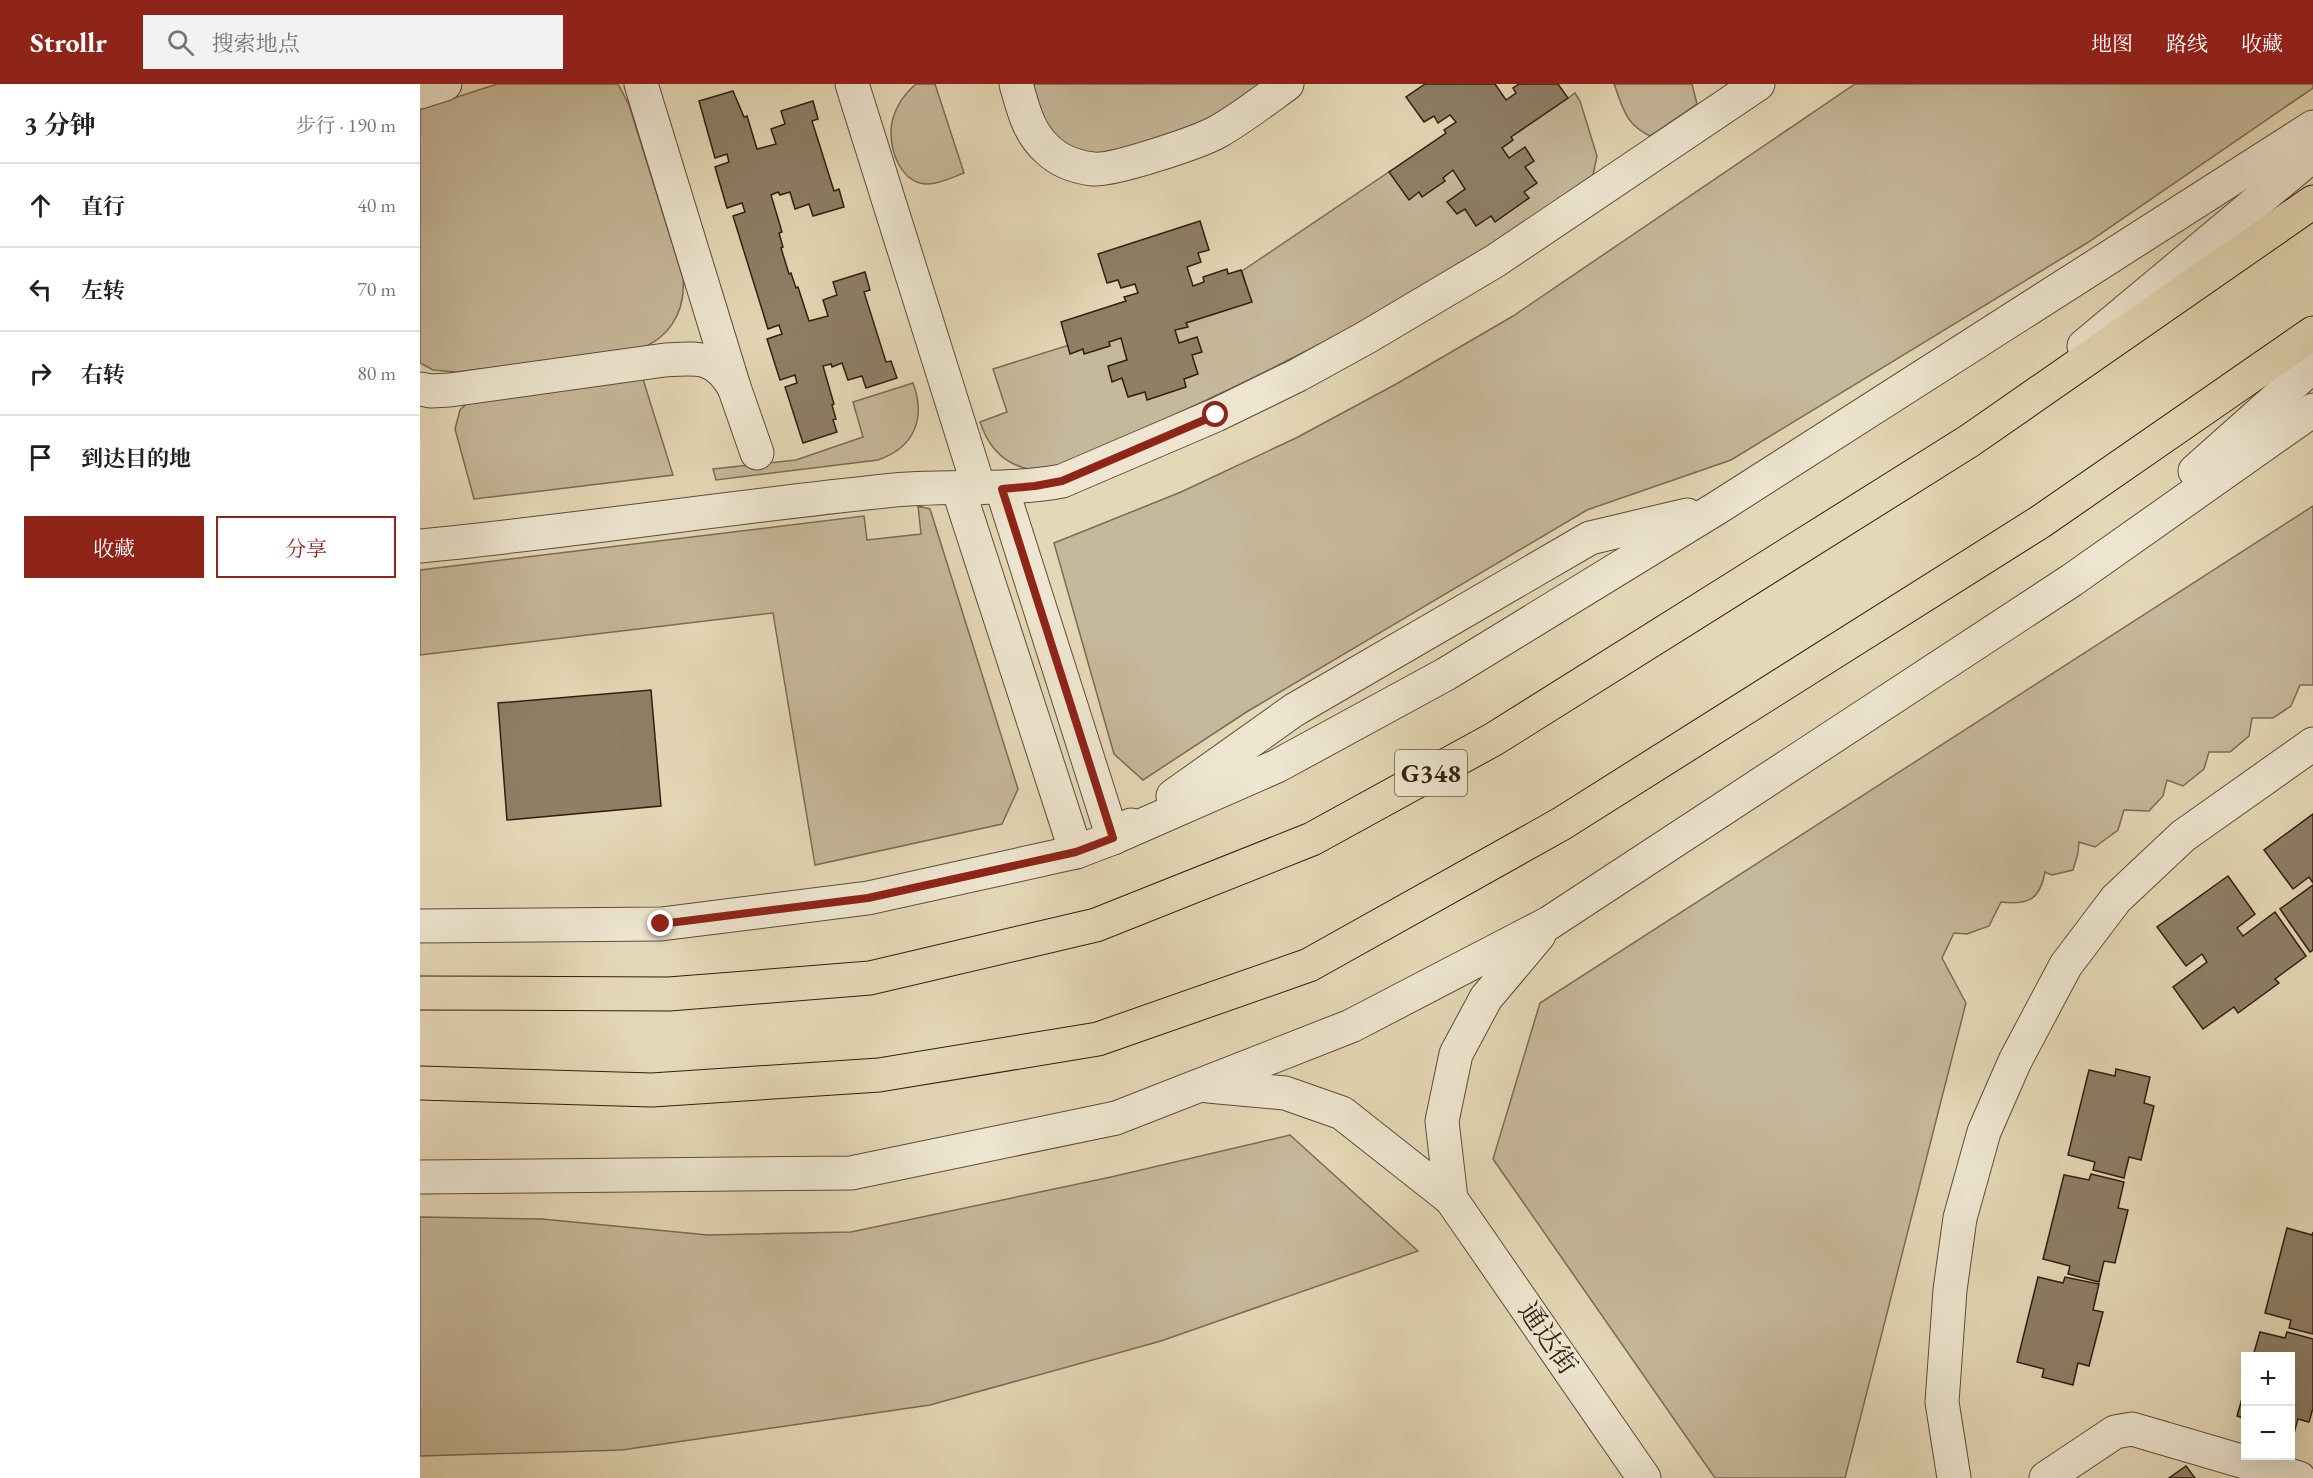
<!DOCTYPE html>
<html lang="zh">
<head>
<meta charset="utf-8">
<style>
  :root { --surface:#fff; --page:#f2f2f2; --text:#202124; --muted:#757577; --line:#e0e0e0; --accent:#8f2418 }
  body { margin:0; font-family:"EB Garamond","Noto Serif SC",serif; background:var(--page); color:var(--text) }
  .controls { position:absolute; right:18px; bottom:18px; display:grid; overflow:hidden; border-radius:0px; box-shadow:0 6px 24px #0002 }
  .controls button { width:54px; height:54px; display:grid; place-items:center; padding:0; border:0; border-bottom:2px solid var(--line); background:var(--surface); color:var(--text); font:30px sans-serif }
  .stop { position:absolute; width:18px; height:18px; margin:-14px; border:4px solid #8f2418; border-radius:50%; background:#fff }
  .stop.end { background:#8f2418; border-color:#fff; box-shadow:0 2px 6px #0008 }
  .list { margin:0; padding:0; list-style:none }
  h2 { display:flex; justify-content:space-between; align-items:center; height:78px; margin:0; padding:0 24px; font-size:26px }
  h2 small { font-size:20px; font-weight:400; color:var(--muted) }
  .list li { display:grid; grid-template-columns:39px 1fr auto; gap:18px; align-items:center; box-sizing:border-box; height:84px; padding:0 24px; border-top:2px solid var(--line) }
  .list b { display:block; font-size:22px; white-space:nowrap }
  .list em { font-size:20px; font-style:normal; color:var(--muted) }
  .actions { display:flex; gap:12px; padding:18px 24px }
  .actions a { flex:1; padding:14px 0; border:2px solid var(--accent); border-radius:0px; text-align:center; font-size:21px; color:var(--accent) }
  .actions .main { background:var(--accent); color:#fff }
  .icon { flex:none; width:33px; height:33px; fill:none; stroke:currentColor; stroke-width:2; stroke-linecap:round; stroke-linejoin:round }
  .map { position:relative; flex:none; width:1893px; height:1394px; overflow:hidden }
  header { display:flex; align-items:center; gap:36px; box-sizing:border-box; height:84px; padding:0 30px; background:var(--accent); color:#fff }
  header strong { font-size:28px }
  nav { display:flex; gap:33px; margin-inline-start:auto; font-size:21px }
  .search { width:420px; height:54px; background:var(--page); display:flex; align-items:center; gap:15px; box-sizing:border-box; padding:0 21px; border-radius:0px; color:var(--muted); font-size:22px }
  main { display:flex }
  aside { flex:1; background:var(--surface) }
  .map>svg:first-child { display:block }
</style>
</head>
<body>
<header>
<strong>Strollr</strong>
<div class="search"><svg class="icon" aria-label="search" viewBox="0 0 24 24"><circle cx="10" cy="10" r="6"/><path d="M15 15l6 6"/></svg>搜索地点</div>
<nav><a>地图</a><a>路线</a><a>收藏</a></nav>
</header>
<main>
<aside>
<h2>3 分钟<small>步行 · 190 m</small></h2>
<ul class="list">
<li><svg class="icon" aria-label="ahead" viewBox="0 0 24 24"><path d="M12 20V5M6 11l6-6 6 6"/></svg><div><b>直行</b></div><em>40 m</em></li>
<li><svg class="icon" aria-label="left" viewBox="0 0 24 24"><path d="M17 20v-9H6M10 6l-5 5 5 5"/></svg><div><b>左转</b></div><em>70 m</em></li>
<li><svg class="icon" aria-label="right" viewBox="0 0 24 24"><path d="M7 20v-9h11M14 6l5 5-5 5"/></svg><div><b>右转</b></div><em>80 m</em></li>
<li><svg class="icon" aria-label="arrive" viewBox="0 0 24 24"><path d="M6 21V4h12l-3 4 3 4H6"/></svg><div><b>到达目的地</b></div></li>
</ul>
<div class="actions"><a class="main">收藏</a><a>分享</a></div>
</aside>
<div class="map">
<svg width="1893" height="1394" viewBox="0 0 1893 1394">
  <rect width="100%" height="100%" fill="#e5d8b6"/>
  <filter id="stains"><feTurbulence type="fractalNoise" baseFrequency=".00333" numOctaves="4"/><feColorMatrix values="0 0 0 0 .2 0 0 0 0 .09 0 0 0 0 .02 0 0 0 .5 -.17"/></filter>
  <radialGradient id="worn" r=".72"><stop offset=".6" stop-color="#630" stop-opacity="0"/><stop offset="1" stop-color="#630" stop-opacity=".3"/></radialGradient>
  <!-- green -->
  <g fill="#c6b89a" stroke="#7b6b55" stroke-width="1.5">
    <path d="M 77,0 L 197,0 L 199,2 L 209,21 L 263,194 C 266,230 247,258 212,267 L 36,288 L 13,286 L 0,279 L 0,25 Z"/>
    <path d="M 496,0 L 515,0 L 544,89 C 533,93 520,100 508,100 C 478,100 466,58 473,34 C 477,21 485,9 496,0 Z"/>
    <path d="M 607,0 L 848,0 L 795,37 L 679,74 L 634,58 Z"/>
    <path d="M 1194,0 L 1272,0 L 1277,20 L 1230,52 C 1205,40 1203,24 1194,0 Z"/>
    <path d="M 1435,0 L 1893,0 L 1893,4 L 1667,159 L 1311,376 L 1167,426 L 828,627 L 723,696 L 694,670 L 634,459 L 761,408 L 878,353 L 978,299 L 1093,232 Z"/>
    <path d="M 1155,9 L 1160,17 L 1177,72 L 1173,91 C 1131,119 1089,150 1046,177 C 938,243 827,300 711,350 C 686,361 636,389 609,385 C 583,380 568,362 560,338 L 587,328 L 573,285 L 827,205 L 822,187 L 969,88 L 1148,14 Z"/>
    <path d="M 222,292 L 253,391 L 54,415 L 35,345 L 40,326 L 49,317 Z"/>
    <path d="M 493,299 C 506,334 495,363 458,376 L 296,396 L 293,385 L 376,376 L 443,353 L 433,318 Z"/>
    <path d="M 498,422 L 510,425 L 598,705 L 582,740 L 395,781 L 353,529 L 0,571 L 0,486 L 444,432 L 447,456 L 501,450 Z"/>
    <path d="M 1893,422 L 1893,601 L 1880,601 L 1871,622 L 1853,634 L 1832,634 L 1829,652 L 1810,668 L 1789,668 L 1784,685 L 1763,702 L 1747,696 L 1743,712 L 1729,727 L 1704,726 L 1698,746 L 1675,763 L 1659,758 L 1658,769 L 1653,786 L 1632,791 L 1625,788 C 1620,816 1608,821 1581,818 L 1569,842 L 1547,850 L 1534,849 L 1522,874 L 1546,919 L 1425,1394 L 1295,1394 L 1073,1075 L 1120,919 Z"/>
    <path d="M 870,1051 L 998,1167 L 741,1257 L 510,1321 L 202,1366 L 0,1372 L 0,1133 L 122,1135 L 288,1151 L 431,1148 L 691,1093 Z"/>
  </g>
  <!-- building -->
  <g fill="#8e7f66" stroke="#301e10" stroke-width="1.5">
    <path d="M 1005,0 L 1075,0 L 1086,16 L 1096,9 L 1093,4 L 1099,0 L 1138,0 L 1148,14 L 1091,53 L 1093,56 L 1082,64 L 1089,74 L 1105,63 L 1114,77 L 1105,83 L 1117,99 L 1104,108 L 1109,114 L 1075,138 L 1071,132 L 1056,142 L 1045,125 L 1037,130 L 1027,118 L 1045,105 L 1033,86 L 1023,94 L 1025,97 L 1002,113 L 999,108 L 989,116 L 969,88 L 1026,49 L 1024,46 L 1036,38 L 1030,31 L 1018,39 L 1014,32 L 1004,38 L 986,13 Z"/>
    <path d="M 313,7 L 324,33 L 327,32 L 337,65 L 356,60 L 351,45 L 365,40 L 361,27 L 393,17 L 398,35 L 392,37 L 414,107 L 419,105 L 424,123 L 393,132 L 389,120 L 375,125 L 370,108 L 360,111 L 358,108 L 351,111 L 362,148 L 359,149 L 363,163 L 361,164 L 369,190 L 371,189 L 376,204 L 378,203 L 389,237 L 408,232 L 403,216 L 417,211 L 413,198 L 445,188 L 450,206 L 444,208 L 466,278 L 471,277 L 477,294 L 446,304 L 442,292 L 428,296 L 422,279 L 412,283 L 411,280 L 403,282 L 414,320 L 412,321 L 416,335 L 413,336 L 417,348 L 383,359 L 365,303 L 377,299 L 375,291 L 360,296 L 347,255 L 362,250 L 359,241 L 348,245 L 313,132 L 325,128 L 322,119 L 307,124 L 295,83 L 309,78 L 307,70 L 295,74 L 279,17 Z"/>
    <path d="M 780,137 L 789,166 L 778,169 L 781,178 L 767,183 L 773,202 L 784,198 L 783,193 L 807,185 L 808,190 L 821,186 L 832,218 L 766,239 L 768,243 L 755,246 L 759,259 L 777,253 L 782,268 L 772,271 L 778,290 L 764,295 L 766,303 L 727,316 L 725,308 L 708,313 L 702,294 L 692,298 L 688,282 L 707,276 L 701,254 L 689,258 L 690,262 L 664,270 L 663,265 L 650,270 L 641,238 L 706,217 L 704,213 L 718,209 L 715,200 L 701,204 L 698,196 L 687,199 L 678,170 Z"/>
    <path d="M 231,606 L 241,722 L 87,736 L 78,619 Z"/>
    <path d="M 1893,730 L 1893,799 L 1889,793 L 1873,805 L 1844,766 Z"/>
    <path d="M 1808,792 L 1835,830 L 1817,844 L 1823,852 L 1855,828 L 1886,872 L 1855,895 L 1859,899 L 1818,929 L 1814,923 L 1783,945 L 1753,903 L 1787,878 L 1782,870 L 1766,882 L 1737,843 Z"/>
    <path d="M 1893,801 L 1893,866 L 1890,868 L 1860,825 Z"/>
    <path d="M 1696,985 L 1730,993 L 1724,1019 L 1734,1022 L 1721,1076 L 1709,1073 L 1704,1094 L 1673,1086 L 1675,1078 L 1648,1071 L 1669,986 L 1695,992 Z"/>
    <path d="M 1671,1090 L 1704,1098 L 1698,1124 L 1708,1126 L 1695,1179 L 1684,1177 L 1679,1198 L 1648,1190 L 1650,1182 L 1623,1175 L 1644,1091 L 1669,1096 Z"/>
    <path d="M 1867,1144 L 1892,1151 L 1893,1148 L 1893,1250 L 1869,1244 L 1871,1236 L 1845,1229 Z"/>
    <path d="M 1618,1193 L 1643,1199 L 1645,1193 L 1679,1200 L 1673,1226 L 1683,1228 L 1669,1282 L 1658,1279 L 1653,1301 L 1622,1293 L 1624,1285 L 1597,1278 Z"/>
    <path d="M 1840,1248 L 1865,1254 L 1867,1248 L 1893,1255 L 1893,1324 L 1889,1338 L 1878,1335 L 1872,1356 L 1870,1272 L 1833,1272 Z"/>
    <path d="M 1826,1301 L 1826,1335 L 1817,1332 Z"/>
    <path d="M 1766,1382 L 1775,1394 L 1749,1394 Z"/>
  </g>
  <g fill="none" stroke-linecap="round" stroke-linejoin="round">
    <!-- minor casing -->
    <g stroke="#5d4c3a" stroke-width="35">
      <g id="minor">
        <path d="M 221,0 L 314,303 L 337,369"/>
        <path d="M 432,0 L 559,404"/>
        <path d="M 596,0 C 603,24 608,48 627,65 C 639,77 656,83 673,85 C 693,87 780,58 799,47 C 823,33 845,16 867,0"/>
        <path d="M 0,8 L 25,0"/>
        <path d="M 1664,262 L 1893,71"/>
        <path d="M 0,305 L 11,307 L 30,306 L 245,276 C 279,274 295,271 314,303"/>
        <path d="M 1775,387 L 1893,282"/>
        <path d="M 538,404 L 656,768"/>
        <path d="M 582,405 L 693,754 L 711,741"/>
        <path d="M 0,462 C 155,447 310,423 465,407 C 524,400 583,408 642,397 L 796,331 L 878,291 L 947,253 L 1075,177 L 1338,0"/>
        <path d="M 753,712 L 874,626 L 1170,454 L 1267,431"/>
        <path d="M 0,842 L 241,840 L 448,814 L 656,768 L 693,754 L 857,682 L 1026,590 L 1297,424 L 1893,43"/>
        <path d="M 788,1002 L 865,1009 L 922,1029 L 1031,1115 L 1022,1037 L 1036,970 L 1066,914 L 1119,851"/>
        <path d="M 0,1093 L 431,1089 L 696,1034 L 931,942 L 1129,839 L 1652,496 L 1893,326"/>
        <path d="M 1031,1115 L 1224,1394"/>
        <path d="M 1534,1394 L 1522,1318 L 1530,1206 L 1540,1134 L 1564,1048 L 1595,977 L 1646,881 L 1696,815 L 1763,752 L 1893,660"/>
        <path d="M 1626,1394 L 1695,1348 L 1712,1345 L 1879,1394"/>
      </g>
    </g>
    <!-- highway casing -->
    <g stroke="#301e10" stroke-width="35">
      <g id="highway">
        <path d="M 0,909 L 249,910 L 450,894 L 676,841 L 892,755 L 1074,655 L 1549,357 L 1893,118"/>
        <path d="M 0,999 L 232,1006 L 459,991 L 678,955 L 889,881 L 1141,740 L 1620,438 L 1893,249"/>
      </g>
    </g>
    <!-- minor -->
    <use href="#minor" stroke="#eee6d0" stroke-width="33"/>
    <!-- highway -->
    <use href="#highway" stroke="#e5d8b6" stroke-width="33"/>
  </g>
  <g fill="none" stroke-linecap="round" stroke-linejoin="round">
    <!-- route -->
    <path stroke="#8f2418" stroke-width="8" d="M 241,840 L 448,814 L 656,768 L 693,754 L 582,405 L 615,402 L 642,397 L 796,331"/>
  </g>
  <g text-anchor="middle" stroke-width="4.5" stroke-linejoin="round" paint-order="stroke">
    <!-- shield labels -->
    <rect fill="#eee6d0" stroke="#695a4a" stroke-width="1.5" x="975" y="666" width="72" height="46" rx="4.5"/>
    <g font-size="26" font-weight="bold" fill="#301e10">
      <text x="1011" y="698">G348</text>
    </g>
    <!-- street labels -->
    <g font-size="27" fill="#301e10" stroke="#eee6d0">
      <text transform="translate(1128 1254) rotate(55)" y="9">通达街</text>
    </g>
  </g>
  <rect width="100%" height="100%" filter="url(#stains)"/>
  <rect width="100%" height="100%" fill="url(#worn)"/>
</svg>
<div class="controls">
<button>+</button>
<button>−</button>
</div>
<div class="stop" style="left:796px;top:331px"></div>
<div class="stop end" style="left:241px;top:840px"></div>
</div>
</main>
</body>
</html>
